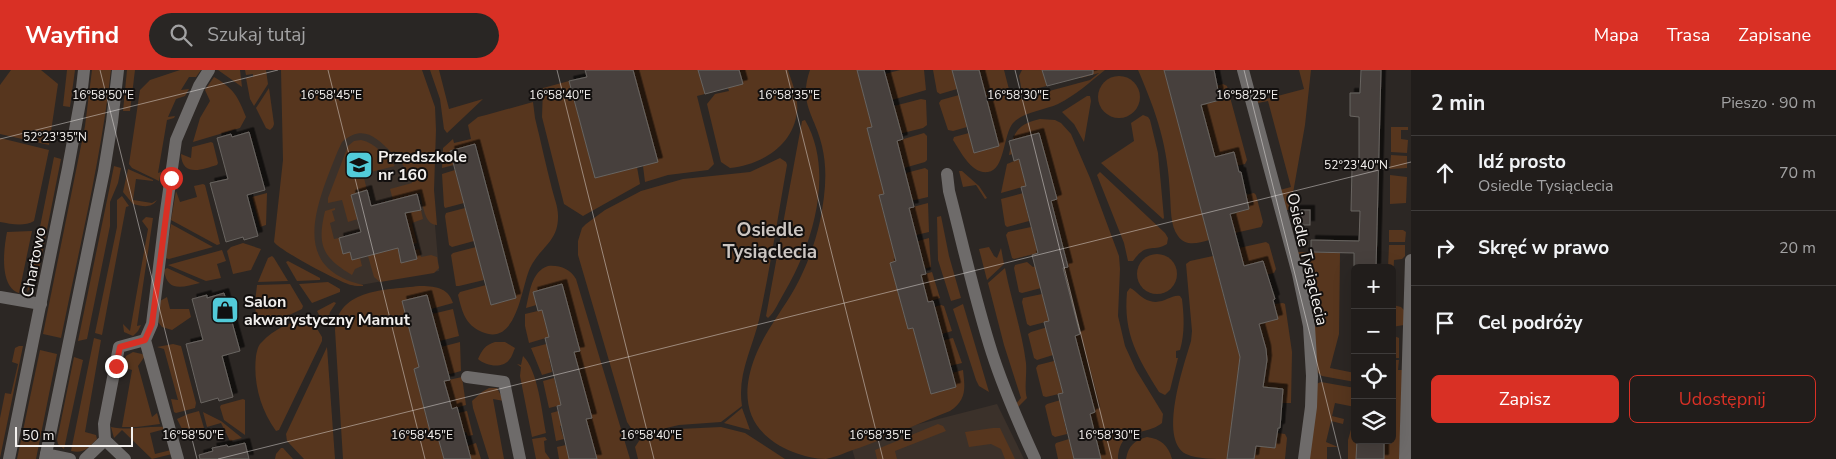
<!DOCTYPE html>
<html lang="pl">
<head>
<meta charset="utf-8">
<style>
  :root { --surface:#211d1b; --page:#292624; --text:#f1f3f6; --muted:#a2a2a3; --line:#3e3b3a; --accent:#d93025 }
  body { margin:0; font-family:"Nunito Sans",sans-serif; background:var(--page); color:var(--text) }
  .controls { position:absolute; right:15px; bottom:15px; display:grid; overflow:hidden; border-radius:8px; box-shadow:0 5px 20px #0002 }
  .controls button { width:45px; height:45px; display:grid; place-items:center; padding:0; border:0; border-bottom:1px solid var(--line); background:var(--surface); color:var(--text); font:25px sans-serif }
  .scale { position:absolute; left:15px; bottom:12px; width:118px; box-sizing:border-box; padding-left:5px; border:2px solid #f3f0ee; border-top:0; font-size:14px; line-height:18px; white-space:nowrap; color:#f3f0ee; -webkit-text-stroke:4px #13100f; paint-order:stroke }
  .stop { position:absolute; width:15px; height:15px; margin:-11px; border:4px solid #d93025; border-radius:50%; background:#fff }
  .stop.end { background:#d93025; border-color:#fff; box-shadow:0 1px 5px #0008 }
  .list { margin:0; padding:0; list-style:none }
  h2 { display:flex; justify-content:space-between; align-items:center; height:65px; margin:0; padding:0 20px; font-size:21px }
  h2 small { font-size:16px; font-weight:400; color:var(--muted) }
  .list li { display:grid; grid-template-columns:32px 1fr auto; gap:15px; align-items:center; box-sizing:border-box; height:75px; padding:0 20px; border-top:1px solid var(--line) }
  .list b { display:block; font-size:19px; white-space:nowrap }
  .list p { margin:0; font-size:16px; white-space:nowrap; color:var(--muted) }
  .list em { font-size:16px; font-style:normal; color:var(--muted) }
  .actions { display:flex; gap:10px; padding:15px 20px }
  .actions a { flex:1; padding:11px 0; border:1px solid var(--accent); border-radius:8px; text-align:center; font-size:18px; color:var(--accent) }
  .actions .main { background:var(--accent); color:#fff }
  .icon { flex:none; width:28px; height:28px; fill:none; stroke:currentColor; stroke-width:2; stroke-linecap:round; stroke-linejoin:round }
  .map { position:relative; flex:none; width:1411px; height:389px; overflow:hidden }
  header { display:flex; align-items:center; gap:30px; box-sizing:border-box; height:70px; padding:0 25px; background:var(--accent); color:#fff }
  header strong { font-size:24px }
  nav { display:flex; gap:28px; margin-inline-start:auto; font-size:18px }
  .search { width:350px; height:45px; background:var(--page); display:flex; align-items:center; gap:12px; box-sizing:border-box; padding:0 18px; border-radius:28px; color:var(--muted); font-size:19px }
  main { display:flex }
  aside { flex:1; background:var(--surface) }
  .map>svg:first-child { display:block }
</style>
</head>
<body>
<header>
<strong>Wayfind</strong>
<div class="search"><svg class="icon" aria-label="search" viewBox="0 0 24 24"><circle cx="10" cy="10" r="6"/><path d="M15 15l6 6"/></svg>Szukaj tutaj</div>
<nav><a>Mapa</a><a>Trasa</a><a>Zapisane</a></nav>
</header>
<main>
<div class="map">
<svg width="1411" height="389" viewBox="0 0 1411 389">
  <defs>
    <filter id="shadow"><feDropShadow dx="4.5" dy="-4.5" stdDeviation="0" flood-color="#0009"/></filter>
  </defs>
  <rect width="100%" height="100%" fill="#2c2724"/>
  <!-- built -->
  <g fill="#3b312a">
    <path d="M 300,0 L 417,0 L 432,121 L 439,201 L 355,216 L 292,183 Z"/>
    <path d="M 997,334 L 1024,389 L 855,389 L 852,379 L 915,355 Z"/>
  </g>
  <!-- green -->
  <g fill="#57361e">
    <path d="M 11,0 L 41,0 L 58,14 L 49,75 L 0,64 L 0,15 Z"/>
    <path d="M 67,0 L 75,0 L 70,37 L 63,36 Z"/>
    <path d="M 92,0 L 111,0 C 101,90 79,179 61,268 L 43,264 L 85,56 Z"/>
    <path d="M 127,0 L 135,0 L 130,41 L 123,41 Z"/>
    <path d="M 180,0 L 201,0 L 196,7 L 189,7 L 181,20 L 189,19 L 185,26 L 176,29 L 168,47 L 175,46 L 174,48 L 167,50 L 158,103 L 161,102 L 159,111 L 132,98 L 129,94 L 140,20 L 150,10 Z"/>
    <path d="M 218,0 L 240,0 L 242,17 Z"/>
    <path d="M 245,0 L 266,0 L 268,14 L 254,36 L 250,29 L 246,8 L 253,7 L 253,4 L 246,5 Z"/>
    <path d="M 281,0 L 422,0 L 435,37 L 436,60 L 434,120 L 437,155 C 424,155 423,134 420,123 L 393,130 L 390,119 L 412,113 L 410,104 L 407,105 C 405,95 399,90 392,83 C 376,67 363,54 342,72 C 336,84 331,98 326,111 C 309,158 303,201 363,215 L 363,216 C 359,216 355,216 351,215 C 339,212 279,180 274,172 L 283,90 Z"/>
    <path d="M 430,0 L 439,0 L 449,39 L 483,29 L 447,63 L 444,59 L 440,29 Z"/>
    <path d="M 633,0 L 698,0 L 705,24 L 697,26 L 714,94 L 708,100 L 668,105 L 645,112 L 643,96 L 657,91 Z"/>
    <path d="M 739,0 L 788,0 C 792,13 799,29 797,42 C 793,76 761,95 730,98 L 721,92 L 707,34 L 715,24 L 729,21 L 728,18 Z"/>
    <path d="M 810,0 L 857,0 L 872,57 L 867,58 L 884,124 L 879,126 L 896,191 L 890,193 L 908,259 L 913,258 L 931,324 L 956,317 L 952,303 L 963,300 C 965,318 967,330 950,341 C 920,353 889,367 859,378 C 848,381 837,387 826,389 C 814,389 804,386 793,382 C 749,364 738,331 755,287 C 764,263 782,241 795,218 C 806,198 815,174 820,151 C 825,126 828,101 822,76 C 815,45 798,34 810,0 Z"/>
    <path d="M 900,0 L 924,0 L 926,20 L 892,30 L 885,4 Z"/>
    <path d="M 933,0 L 952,0 L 957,19 L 940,24 L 937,22 Z"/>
    <path d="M 979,0 L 1004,0 L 1012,31 L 1090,10 L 1099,3 L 1081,8 L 1079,0 L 1105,0 C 1090,12 1076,25 1058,34 C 1045,40 1023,42 1013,53 C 1003,65 1005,100 988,102 C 971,104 961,82 953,70 L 954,67 L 969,63 L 974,83 L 999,76 Z"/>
    <path d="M 1022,0 L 1042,0 L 1047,16 L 1022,22 L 1019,6 Z"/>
    <path d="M 1138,0 L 1164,0 L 1209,170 C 1198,173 1186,177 1178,166 C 1170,156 1171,137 1170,125 C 1168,76 1157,44 1138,0 Z"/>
    <path d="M 1299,0 L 1311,0 L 1305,55 L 1290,140 L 1286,140 L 1280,120 L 1291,117 L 1268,31 L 1258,33 L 1257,25 L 1263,20 L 1266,29 L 1304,19 Z"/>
    <circle cx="1119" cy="27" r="21"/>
    <path d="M 214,7 C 233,18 238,26 246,47 L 240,58 L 193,72 L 200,48 L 210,31 L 205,20 Z"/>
    <path d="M 569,11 L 595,108 L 637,97 L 640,114 L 583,146 L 564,134 L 542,47 L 543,18 Z"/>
    <path d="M 1223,14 L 1227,16 L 1247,90 L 1245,94 L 1237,96 L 1233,82 L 1219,86 L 1217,96 L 1199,26 L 1203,25 L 1206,34 L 1220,30 L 1216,16 Z"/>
    <path d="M 269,18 L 274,54 L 273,57 L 270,60 L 266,58 L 256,38 Z"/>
    <path d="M 959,25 L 967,57 L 953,61 L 948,60 L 939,33 L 941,30 Z"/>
    <path d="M 1087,26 L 1090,26 L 1091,31 L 1084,72 L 1074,54 L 1062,42 Z"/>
    <path d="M 921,29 L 926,30 L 927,55 L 923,58 L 895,65 L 894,36 Z"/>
    <path d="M 533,32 L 535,48 C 541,72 546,96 552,119 C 554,127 558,137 558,145 C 559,172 540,177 530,198 C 521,218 517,277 482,262 C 465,255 462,241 458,225 L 460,222 L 486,215 L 491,235 L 516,228 L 476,74 L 450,81 L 454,95 L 442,98 L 443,78 L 453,69 L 454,73 L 471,69 L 468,55 L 478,47 L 486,45 Z"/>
    <path d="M 1143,45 L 1148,47 L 1150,50 L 1158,83 L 1164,148 L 1163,149 L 1101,93 L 1134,71 L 1131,53 Z"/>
    <path d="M 1040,49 L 1055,50 L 1061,53 L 1071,64 L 1090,108 L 1119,186 L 1120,199 L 1118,246 L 1125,276 L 1136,300 L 1163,344 L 1162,353 C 1145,367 1120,355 1118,389 L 1101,389 L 1090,344 L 1095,342 L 1075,266 L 1080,264 L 1063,198 L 1068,196 L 1051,131 L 1057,129 L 1039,63 L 1014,70 L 1017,83 L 1009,85 C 1014,62 1016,55 1040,49 Z"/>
    <path d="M 805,50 C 835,102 813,174 784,223 C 779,231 775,242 768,248 L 766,246 L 802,51 Z"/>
    <path d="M 1391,57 L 1408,57 L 1408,60 L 1401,60 L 1401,69 L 1408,70 L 1407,83 L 1391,82 Z"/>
    <path d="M 924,63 L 927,66 L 927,90 L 925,92 L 904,98 L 897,71 Z"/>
    <path d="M 0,68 L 49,80 L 34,151 C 24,157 11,154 0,152 Z"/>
    <path d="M 361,70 C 376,73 385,86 395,96 L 363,104 L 367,120 L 351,125 L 358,149 L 348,152 L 342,130 L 328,133 L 328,128 L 348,76 L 354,71 Z"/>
    <path d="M 211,72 L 213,73 L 218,93 L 217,95 C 203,99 182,108 181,84 L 191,88 L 192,77 Z"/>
    <path d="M 1391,85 L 1407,86 L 1407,98 L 1390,99 Z"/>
    <path d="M 54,87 L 61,89 L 37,210 L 34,215 L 27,222 Z"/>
    <path d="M 780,88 L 786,92 L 787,95 C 778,146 770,199 759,250 C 752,279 737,305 742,336 L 721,352 L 679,355 L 641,364 L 631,358 L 627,352 L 578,185 L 578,171 L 582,158 L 586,154 L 605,140 L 641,121 L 683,109 L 750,102 Z"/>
    <path d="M 1019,89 L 1026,116 L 1001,123 L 1007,94 Z"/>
    <path d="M 114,96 L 121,98 L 118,113 L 110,132 L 110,156 L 87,269 L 78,271 Z"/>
    <path d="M 925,98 L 928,100 L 928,127 L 907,132 L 904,119 L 909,118 L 906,103 Z"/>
    <path d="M 128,99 L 153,110 L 153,111 L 136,109 L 133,130 L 152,133 L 157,130 C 151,139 142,136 133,134 L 123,122 Z"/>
    <path d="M 455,100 L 464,133 L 445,138 L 444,136 L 442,104 Z"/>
    <path d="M 959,101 L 962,101 L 979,116 L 987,128 L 985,129 L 976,115 L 963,117 Z"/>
    <path d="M 1100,102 L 1165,163 L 1168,168 L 1167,174 C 1153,183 1147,171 1133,191 L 1128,191 L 1124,173 L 1097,105 Z"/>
    <path d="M 1390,105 L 1407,107 L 1406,133 L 1390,134 Z"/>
    <path d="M 203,114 L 205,115 L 220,174 L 217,175 L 171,150 L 176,121 L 180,132 L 197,127 L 194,116 Z"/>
    <path d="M 1027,122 L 1031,136 L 1026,137 L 1029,151 L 1007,157 L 1005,155 L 1001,129 Z"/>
    <path d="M 267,123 L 266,155 L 260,157 L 252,127 Z"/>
    <path d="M 1254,123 L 1256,125 L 1263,152 L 1261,157 L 1235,163 L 1228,135 L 1232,134 L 1234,143 L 1249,139 L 1245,125 Z"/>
    <path d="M 122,126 L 129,136 L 126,137 L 102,265 L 95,263 L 117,157 L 117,130 Z"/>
    <path d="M 928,133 L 929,162 L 916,165 L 909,138 Z"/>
    <path d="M 335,138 L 335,140 L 332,141 L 335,151 L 330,153 L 334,169 L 339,168 L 343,184 L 350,182 L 360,188 L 362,196 L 355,199 L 352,205 C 322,187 317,175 325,141 Z"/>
    <path d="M 465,138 L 474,171 L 452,177 L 449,175 L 445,146 L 446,143 Z"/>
    <path d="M 421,140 L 423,149 L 412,153 L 417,173 L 413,174 L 405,143 Z"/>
    <path d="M 941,146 L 949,186 L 961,228 L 951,231 L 938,190 L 937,147 Z"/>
    <path d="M 146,147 L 153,148 L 137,256 L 141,255 L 138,261 L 133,266 L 124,262 L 123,254 L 130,261 L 148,159 L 142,151 Z"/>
    <path d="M 171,154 L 213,177 L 169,189 L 165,188 Z"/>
    <path d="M 1031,157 L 1038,183 L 1014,189 L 1012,188 L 1006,165 L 1008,162 Z"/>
    <path d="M 1389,160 L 1403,160 L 1406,162 L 1405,172 L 1389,172 Z"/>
    <path d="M 32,161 L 19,223 C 0,217 3,182 7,162 Z"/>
    <path d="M 929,168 L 931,197 L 919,200 L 916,187 L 921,185 L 918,171 Z"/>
    <path d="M 1266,172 L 1269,174 L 1276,199 L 1274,203 L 1266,205 L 1262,191 L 1248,195 L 1250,204 L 1246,205 L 1239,178 Z"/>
    <path d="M 243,173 L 261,179 L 251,200 L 233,204 L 227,181 L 231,177 Z"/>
    <path d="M 1389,175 L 1405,175 L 1405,186 L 1402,189 L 1394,190 L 1393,209 L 1392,198 L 1388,198 Z"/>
    <path d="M 476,177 L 484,210 L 459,216 L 456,216 L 451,185 L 453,183 Z"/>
    <path d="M 989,177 L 994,186 L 997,188 L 1001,178 L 1004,194 L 987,210 L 979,179 Z"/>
    <path d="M 398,178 L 402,193 L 417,189 L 415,180 L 419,179 L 421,187 L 431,185 L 437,187 L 439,198 L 434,203 L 380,212 L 374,207 L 368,186 Z"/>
    <path d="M 222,180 L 226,191 L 217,194 L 221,208 L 206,211 L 168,195 Z"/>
    <path d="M 1298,182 L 1340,183 L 1339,264 L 1330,298 L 1355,303 L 1355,312 L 1322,306 L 1317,302 L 1314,256 L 1325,254 L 1313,196 L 1310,197 L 1308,187 L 1299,189 Z"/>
    <circle cx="1157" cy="204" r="20"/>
    <path d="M 272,186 L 274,188 L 288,211 L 258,212 L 268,188 Z"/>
    <path d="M 1213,186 L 1240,287 L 1227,389 C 1215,389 1197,389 1186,384 C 1158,369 1184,295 1191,271 L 1192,261 L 1186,194 L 1190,191 Z"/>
    <path d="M 288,191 L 320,208 L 320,210 L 297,211 L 286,192 Z"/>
    <path d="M 1027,192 L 1033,197 L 1038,195 L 1041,218 L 1022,223 L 1019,222 L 1014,198 L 1015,195 Z"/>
    <path d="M 548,196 C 560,195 570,199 576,209 L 630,389 L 597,389 L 586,349 L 591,348 L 574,282 L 579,281 L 562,214 L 537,221 L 540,234 L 526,238 C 530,222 531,202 548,196 Z"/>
    <path d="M 167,198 L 200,213 C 183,217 167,223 164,200 Z"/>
    <path d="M 1005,198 C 1011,229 1022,261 1026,293 C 1027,304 1024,320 1027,328 L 1017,338 L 1015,335 L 1021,328 L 1004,275 L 988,213 Z"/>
    <path d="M 932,202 L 940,228 L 928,232 L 921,205 Z"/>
    <path d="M 328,212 L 340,219 L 340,222 L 312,233 L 299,214 Z"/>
    <path d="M 290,214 L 303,236 L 302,239 L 268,255 C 250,254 256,227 257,215 Z"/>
    <path d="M 419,216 C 434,216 448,217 453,233 L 431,239 L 427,225 L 403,231 L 419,297 L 414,299 L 431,365 L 437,364 L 444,389 L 343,389 L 335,260 C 338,218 388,220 419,216 Z"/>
    <path d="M 1392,217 L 1393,235 L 1401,237 L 1404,240 L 1404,255 L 1392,257 Z"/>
    <path d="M 1130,218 C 1137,221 1141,229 1150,231 C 1163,235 1171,224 1180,226 L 1182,229 C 1184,246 1185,263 1180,280 L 1176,281 L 1176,288 L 1178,288 L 1170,320 L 1165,325 L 1159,322 C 1138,288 1123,264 1127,222 Z"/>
    <path d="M 1042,224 L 1049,251 L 1030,256 L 1027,254 L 1022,232 L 1023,228 Z"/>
    <path d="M 167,227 L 170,239 L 189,239 L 191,247 L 172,260 L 162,257 L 158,252 L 160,231 Z"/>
    <path d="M 334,232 L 336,233 L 330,242 L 327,256 L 325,256 L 317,241 Z"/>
    <path d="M 1283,233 L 1285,234 L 1292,282 L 1291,333 L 1281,333 L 1282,319 L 1268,317 L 1267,326 L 1262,326 L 1267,290 L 1266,279 L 1257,245 L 1274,234 Z"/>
    <path d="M 963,234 L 989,322 L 979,316 L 976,310 L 953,239 Z"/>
    <path d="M 941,235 L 944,236 L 952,261 L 942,264 L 939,250 L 933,252 L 929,238 Z"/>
    <path d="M 453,239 L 459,266 L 440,271 L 432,244 Z"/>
    <path d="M 542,240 L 549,267 L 529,273 L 525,256 L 525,244 Z"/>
    <path d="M 306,246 L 310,247 L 322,267 L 322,271 L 279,360 L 276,361 C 260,339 253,312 256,286 C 257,281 258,275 262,272 C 273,259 291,253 306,246 Z"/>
    <path d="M 1051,256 L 1049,272 L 1053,285 L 1037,290 L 1034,288 L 1028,264 L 1031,262 Z"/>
    <path d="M 1392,265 L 1399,268 L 1399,288 L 1392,288 Z"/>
    <path d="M 94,268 L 101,270 L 85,362 L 96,365 L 97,369 C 88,378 84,384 71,381 Z"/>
    <path d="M 953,268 L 962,293 L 950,296 L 944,270 Z"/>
    <path d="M 460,272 L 461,301 L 443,306 L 440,293 L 445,291 L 441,277 Z"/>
    <path d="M 495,272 L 505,272 L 515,278 C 513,282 512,287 509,290 C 502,299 486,296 478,289 C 482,280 485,275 495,272 Z"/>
    <path d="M 550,273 L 554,287 L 549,288 L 552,302 L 542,305 L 531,278 Z"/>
    <path d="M 173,274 L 181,276 L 196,333 L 195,338 L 176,343 L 174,342 L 171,329 L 178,330 L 164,279 L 157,277 Z"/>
    <path d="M 19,276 L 23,276 L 0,388 L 0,348 L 5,323 L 11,324 L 18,294 L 12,292 L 15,278 Z"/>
    <path d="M 327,277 L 335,389 L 304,389 L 287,371 L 286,364 Z"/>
    <path d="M 40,280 L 57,284 L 36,389 L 17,389 Z"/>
    <path d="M 133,282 L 142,284 L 145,286 L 138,296 L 152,347 L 157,343 L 160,354 L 137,357 L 122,357 L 132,300 L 122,297 L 126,286 Z"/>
    <path d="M 523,286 C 538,300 542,343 546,363 L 532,367 L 520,306 L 521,297 L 517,294 L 521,295 Z"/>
    <path d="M 74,287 L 83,290 L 64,379 L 58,374 L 57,370 Z"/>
    <path d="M 1392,290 L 1399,290 L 1398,300 L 1403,300 L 1399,389 L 1384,389 L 1384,370 L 1392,370 Z"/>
    <path d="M 1054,291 L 1063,323 L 1046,327 L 1043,326 L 1036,298 L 1038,295 Z"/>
    <path d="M 462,307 L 466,335 L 452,339 L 444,311 Z"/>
    <path d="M 554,308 L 561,335 L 549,338 L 543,311 Z"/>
    <path d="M 1321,312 L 1355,318 L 1355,337 L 1335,333 L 1332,346 L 1344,349 L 1343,354 L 1331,351 L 1326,372 L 1338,377 L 1327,377 L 1327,389 L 1309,389 L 1316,314 Z"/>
    <path d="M 489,318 L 497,318 L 504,331 L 493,329 L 504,389 L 489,389 L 473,338 L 472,331 L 482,322 Z"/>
    <path d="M 243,329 L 245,330 L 245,365 L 224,350 L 220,337 L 221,335 Z"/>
    <path d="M 1064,329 L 1069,348 L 1064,350 L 1067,364 L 1055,367 L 1052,365 L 1045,336 L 1047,334 Z"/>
    <path d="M 742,338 L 750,360 L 724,353 Z"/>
    <path d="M 562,340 L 566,354 L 560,356 L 564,369 L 556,371 L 551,343 Z"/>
    <path d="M 199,341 L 204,358 L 191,362 L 182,359 L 177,349 L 188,344 Z"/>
    <path d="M 467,341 L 473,365 L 468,366 L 466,362 L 464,362 L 453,344 Z"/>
    <path d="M 203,342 L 221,351 L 242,368 L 230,371 L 221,353 L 207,357 Z"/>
    <path d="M 1354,349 L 1355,370 L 1357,370 L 1356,389 L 1348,389 L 1348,370 Z"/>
    <path d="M 938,354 L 943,356 L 946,361 L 895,381 L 897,389 L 877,389 L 875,380 Z"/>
    <path d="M 111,357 C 130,361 146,356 164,357 L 165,359 L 150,363 L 155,384 L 171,380 L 172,384 L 152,389 L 122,360 L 114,368 Z"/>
    <path d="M 721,357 L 745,363 L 785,389 L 638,389 L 635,377 L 641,368 L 680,359 Z"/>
    <path d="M 993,358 L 1000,358 L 1015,389 L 1005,389 L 1001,379 L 991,374 L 969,377 L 965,362 Z"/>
    <path d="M 1277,363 L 1285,364 L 1287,368 L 1285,389 L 1254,389 L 1257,367 L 1261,376 L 1275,378 Z"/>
    <path d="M 545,367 L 547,370 L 544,371 L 545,382 L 550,389 L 536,389 L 532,369 Z"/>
    <path d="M 1147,367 C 1161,369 1168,375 1172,389 L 1126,389 C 1128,376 1135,370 1147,367 Z"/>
    <path d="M 1069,369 L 1074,389 L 1058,389 L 1055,375 L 1056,373 Z"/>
    <path d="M 476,373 L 481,389 L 471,389 L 467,376 Z"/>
    <path d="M 566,375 L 569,389 L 559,389 L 557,377 Z"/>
    <path d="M 281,378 L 283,378 L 293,389 L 275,389 L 276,384 Z"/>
  </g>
  <!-- building -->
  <g fill="#46413e" stroke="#696460" filter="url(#shadow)">
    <path d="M 585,0 L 633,0 L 658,92 L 595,108 L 569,11 L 587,7 Z"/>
    <path d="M 698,0 L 739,0 L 743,14 L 705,24 Z"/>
    <path d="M 857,0 L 884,0 L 903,69 L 897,71 L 914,137 L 909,138 L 926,204 L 921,205 L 928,232 L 933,231 L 956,317 L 931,324 L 913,258 L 908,259 L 890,193 L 896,191 L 879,125 L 884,124 L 867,58 L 872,57 Z"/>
    <path d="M 952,0 L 979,0 L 999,76 L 974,83 Z"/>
    <path d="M 1042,0 L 1093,0 L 1093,4 L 1047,16 Z"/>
    <path d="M 1164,0 L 1214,0 L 1220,30 L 1201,35 L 1215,87 L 1234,82 L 1239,102 L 1241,102 L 1249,139 L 1230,144 L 1244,196 L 1263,191 L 1275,229 L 1273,230 L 1278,249 L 1259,254 L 1266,279 L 1267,290 L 1263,317 L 1283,319 L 1280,358 L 1278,358 L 1275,378 L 1256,376 L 1254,389 L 1227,389 L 1240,287 Z"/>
    <path d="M 1361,0 L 1381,0 L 1376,198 L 1354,198 L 1354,183 L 1311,182 L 1311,170 L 1359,171 L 1360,141 L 1351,141 L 1352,98 L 1359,98 L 1359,47 L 1350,46 L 1350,23 L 1360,23 Z"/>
    <path d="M 249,62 L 265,120 L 247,125 L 258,166 L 244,170 L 243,167 L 226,172 L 210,113 L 228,109 L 217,68 L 231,64 L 232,67 Z"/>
    <path d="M 1039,63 L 1057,129 L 1051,131 L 1068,197 L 1063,198 L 1080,264 L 1075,266 L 1095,342 L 1090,344 L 1101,389 L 1074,389 L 1058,324 L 1063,323 L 1044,252 L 1049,251 L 1032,185 L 1038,183 L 1021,117 L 1026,116 L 1019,89 L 1014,91 L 1009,71 Z"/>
    <path d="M 475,74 L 516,228 L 491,235 L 450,81 Z"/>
    <path d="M 367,120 L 371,136 L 417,124 L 421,140 L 405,143 L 417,189 L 401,193 L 398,178 L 352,190 L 350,182 L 343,184 L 339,168 L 361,162 L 351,125 Z"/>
    <rect x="1295" y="140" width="15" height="15"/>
    <path d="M 562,214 L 580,281 L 574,282 L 592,348 L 586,349 L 597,389 L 569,389 L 557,336 L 561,335 L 545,268 L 549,267 L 542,240 L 538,241 L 533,222 Z"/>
    <path d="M 224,223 L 240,281 L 222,286 L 233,327 L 219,331 L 218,328 L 201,333 L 186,274 L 203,270 L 192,229 L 207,225 L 207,228 Z"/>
    <path d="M 427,225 L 450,310 L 444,311 L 452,339 L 457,337 L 471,389 L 444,389 L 437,364 L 431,365 L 414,299 L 419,297 L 402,231 Z"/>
    <path d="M 1357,370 L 1384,370 L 1384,389 L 1356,389 Z"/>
    <path d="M 245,373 L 249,389 L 200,389 L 199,385 L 213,381 L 212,378 L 227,375 L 228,377 Z"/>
  </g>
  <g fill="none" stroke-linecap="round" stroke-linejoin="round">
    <!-- minor -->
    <g stroke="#6e6b6a" stroke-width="12">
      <path d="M 1243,0 L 1298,204 L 1309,256 L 1312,306 L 1311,337 L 1304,389"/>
      <path d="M 947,104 L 949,121 C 963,175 975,230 992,283 C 1004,320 1019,354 1035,389"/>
      <path d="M 0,227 L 41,234"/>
      <path d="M 467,307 L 504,312 L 520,389"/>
      <path d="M 105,370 L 125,389"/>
      <path d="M 46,384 L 70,389"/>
      <path d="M 85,389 L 105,370 L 104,354 L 119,277 L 145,270"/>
      <path d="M 178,389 L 145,270 L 152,254 L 165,148 L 176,70 L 199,16 L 209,0"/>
      <path d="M 1405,389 L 1411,190"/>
    </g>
    <!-- tertiary -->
    <g stroke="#6e6b6a" stroke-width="12">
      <path d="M 9,389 L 68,98 L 81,27 L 84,0"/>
      <path d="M 45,389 L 104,101 L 112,52 L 118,0"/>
    </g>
  </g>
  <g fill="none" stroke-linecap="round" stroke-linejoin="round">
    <!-- route -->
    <path stroke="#d93025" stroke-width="6" d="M 116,296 L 120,277 L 145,270 L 152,254 L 171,108"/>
  </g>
  <!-- ticks -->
  <path fill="none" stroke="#f3f0ee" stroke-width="1" stroke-opacity="0.45" d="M 100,0 L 197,389M 328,0 L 425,389M 557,0 L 654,389M 786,0 L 883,389M 1015,0 L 1112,389M 1244,0 L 1341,389M 0,69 L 278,0M 218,389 L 1411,92"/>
  <!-- icons -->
  <defs>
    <g id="school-square" transform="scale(1.4375)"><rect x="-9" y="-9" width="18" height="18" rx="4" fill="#52cbd9" stroke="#13100f"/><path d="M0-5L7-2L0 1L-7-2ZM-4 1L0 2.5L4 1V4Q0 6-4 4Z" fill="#111"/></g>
    <g id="shop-square" transform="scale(1.4375)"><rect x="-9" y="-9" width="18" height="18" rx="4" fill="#52cbd9" stroke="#13100f"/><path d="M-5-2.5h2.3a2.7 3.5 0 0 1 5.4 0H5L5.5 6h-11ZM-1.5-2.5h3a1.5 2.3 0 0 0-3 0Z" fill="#111"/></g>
  </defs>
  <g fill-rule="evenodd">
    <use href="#school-square" x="359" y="95"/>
    <use href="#shop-square" x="225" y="240"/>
  </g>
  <g text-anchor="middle" stroke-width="4" stroke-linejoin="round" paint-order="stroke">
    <!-- poi labels -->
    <g font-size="16" font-weight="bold" fill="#f3f0ee" stroke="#13100f" text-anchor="start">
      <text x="378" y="92">Przedszkole<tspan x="378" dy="18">nr 160</tspan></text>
      <text x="244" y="237">Salon<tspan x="244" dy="18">akwarystyczny Mamut</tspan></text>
    </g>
    <!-- street labels -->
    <g font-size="16" fill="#f3f0ee" stroke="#13100f">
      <text transform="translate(1308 189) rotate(77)" y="6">Osiedle Tysiąclecia</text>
      <text transform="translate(33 192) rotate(-79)" y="6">Chartowo</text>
    </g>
    <!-- quarter labels -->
    <g font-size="19" font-weight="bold" fill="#cbc5c1" stroke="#13100f">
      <text x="770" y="166">Osiedle<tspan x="770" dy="22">Tysiąclecia</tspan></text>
    </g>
  </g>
  <g font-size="12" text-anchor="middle" fill="#f3f0ee" stroke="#13100f" stroke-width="4" stroke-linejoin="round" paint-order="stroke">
    <text x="103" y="29">16°58'50"E</text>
    <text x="331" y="29">16°58'45"E</text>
    <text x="560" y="29">16°58'40"E</text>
    <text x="789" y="29">16°58'35"E</text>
    <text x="1018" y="29">16°58'30"E</text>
    <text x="1247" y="29">16°58'25"E</text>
    <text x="55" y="71">52°23'35"N</text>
    <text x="1356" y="99">52°23'40"N</text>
    <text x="193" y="369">16°58'50"E</text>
    <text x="422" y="369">16°58'45"E</text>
    <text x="651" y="369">16°58'40"E</text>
    <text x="880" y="369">16°58'35"E</text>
    <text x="1109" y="369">16°58'30"E</text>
  </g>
</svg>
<div class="controls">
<button>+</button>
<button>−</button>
<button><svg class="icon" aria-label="locate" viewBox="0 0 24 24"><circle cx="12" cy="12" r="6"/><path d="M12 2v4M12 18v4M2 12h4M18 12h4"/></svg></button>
<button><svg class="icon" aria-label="layers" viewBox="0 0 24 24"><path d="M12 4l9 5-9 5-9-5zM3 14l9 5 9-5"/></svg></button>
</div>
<div class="scale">50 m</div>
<div class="stop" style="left:171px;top:108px"></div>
<div class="stop end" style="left:116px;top:296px"></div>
</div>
<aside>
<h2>2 min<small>Pieszo · 90 m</small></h2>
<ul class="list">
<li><svg class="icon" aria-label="ahead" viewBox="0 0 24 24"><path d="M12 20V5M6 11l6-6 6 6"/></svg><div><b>Idź prosto</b><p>Osiedle Tysiąclecia</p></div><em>70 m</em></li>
<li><svg class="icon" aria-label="right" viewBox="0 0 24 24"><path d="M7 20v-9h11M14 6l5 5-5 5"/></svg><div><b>Skręć w prawo</b></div><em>20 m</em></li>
<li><svg class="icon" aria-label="arrive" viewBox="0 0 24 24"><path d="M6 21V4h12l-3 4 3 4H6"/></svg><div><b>Cel podróży</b></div></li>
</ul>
<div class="actions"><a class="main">Zapisz</a><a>Udostępnij</a></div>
</aside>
</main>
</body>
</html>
